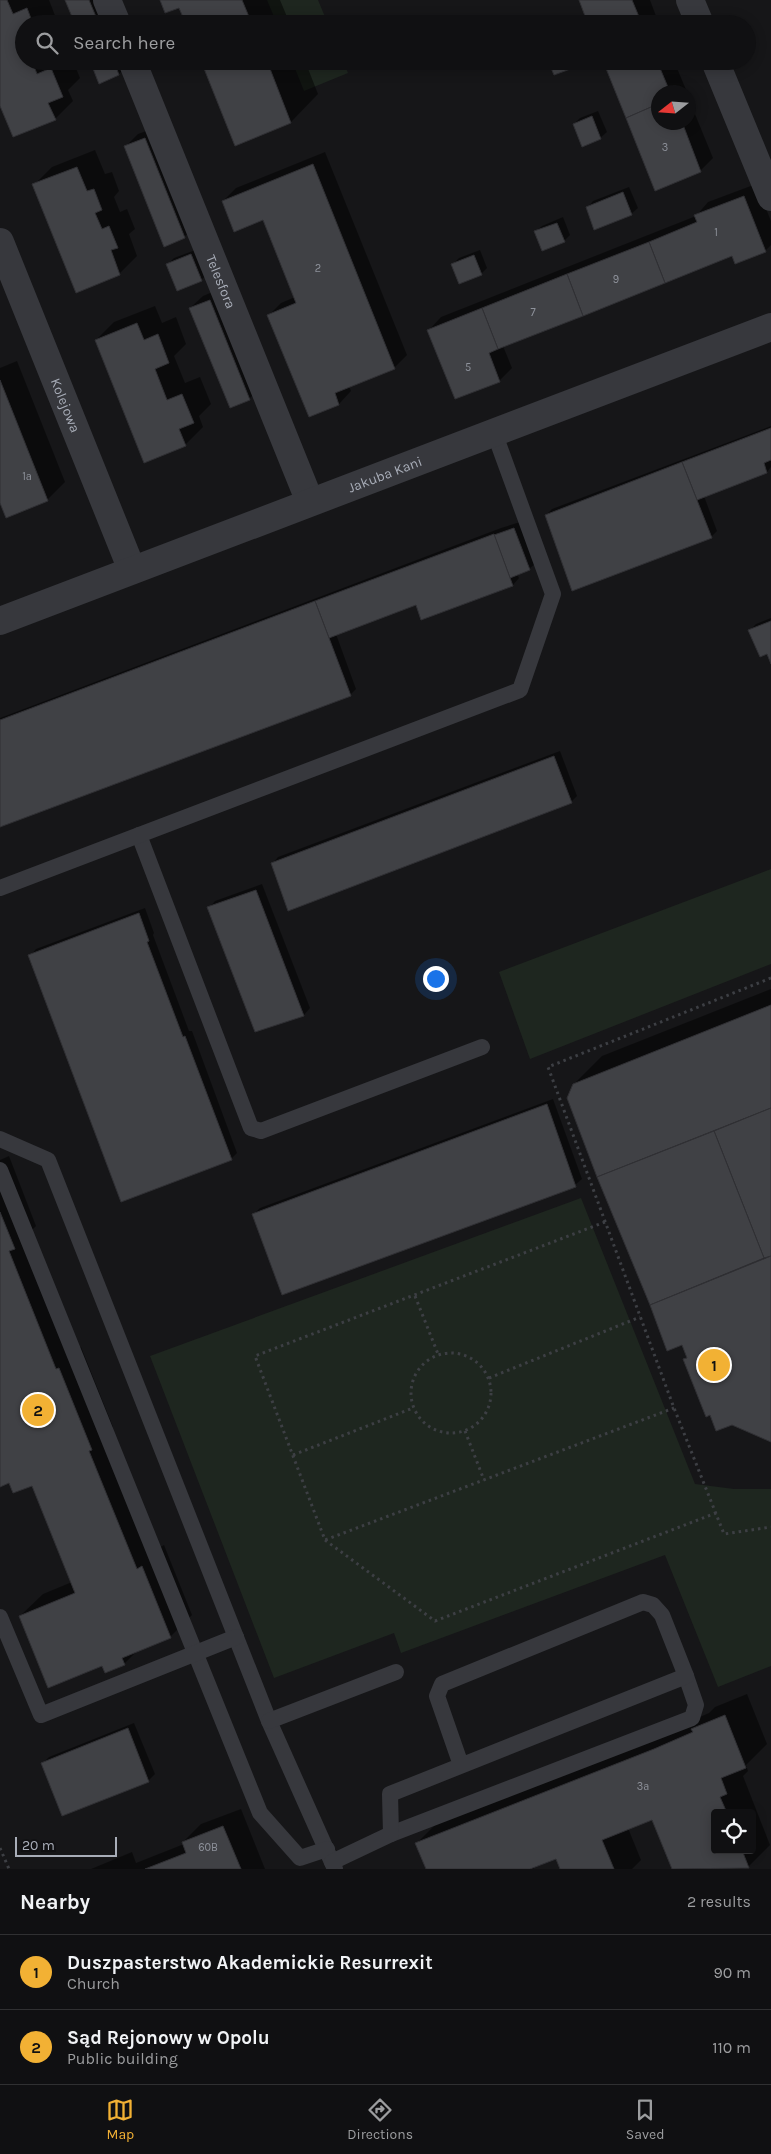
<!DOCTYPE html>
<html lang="en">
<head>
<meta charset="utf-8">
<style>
  :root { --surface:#101012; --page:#19191b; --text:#f1f3f6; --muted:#9c9d9f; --line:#303032; --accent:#f2b134 }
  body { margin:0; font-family:Karla,sans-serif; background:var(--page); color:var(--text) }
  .controls { position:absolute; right:15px; bottom:15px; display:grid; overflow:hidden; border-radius:5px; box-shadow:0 2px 12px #0003 }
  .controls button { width:45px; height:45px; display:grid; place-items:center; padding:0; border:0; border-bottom:1px solid var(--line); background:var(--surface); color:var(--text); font:25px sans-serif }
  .compass { position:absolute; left:651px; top:85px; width:45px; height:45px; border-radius:50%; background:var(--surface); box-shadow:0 2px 12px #0003; rotate:253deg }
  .scale { position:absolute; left:15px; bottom:12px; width:102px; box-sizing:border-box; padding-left:5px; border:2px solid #a8adb8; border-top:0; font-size:14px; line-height:18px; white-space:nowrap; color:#a8adb8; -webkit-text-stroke:4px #111113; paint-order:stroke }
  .you { position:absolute; left:435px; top:978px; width:18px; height:18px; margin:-12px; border:4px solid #fff; border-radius:50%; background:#1a73e8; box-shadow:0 0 0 8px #1a73e833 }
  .badge { display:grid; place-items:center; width:32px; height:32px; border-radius:50%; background:var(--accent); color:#111; font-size:16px; font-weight:700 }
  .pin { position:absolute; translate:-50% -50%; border:2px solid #fff; box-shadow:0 1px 5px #0006 }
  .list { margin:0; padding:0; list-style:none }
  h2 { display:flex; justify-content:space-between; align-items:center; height:65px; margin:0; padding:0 20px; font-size:21px }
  h2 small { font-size:16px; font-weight:400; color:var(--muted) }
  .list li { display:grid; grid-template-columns:32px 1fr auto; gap:15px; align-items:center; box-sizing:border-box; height:75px; padding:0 20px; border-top:1px solid var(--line) }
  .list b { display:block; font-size:19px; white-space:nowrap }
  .list p { margin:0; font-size:16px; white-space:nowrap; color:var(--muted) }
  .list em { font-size:16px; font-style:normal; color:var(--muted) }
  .icon { flex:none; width:28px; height:28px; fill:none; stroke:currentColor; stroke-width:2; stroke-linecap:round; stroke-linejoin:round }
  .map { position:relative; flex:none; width:771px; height:1869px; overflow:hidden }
  .search { position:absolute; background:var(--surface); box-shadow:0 2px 12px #0003; left:15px; right:15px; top:15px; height:55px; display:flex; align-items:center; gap:12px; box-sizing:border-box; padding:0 18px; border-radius:28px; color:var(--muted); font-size:19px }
  .sheet { height:215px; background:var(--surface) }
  nav { display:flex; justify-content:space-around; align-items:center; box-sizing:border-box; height:70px; border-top:1px solid var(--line); background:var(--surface); font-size:14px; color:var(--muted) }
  nav a { display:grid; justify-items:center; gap:2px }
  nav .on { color:var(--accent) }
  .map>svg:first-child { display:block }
</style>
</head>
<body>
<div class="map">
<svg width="771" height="1869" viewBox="0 0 771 1869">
  <rect width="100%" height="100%" fill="#161618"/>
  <!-- green -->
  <g fill="#1e261f">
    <path d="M 267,0 L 318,0 L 328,24 L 277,24 Z"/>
    <path d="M 292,61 L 343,61 L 348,73 L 304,91 Z"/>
    <path d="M 771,869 L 771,964 L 530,1059 L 499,972 Z"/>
    <path d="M 581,1198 L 695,1484 L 734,1489 L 771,1489 L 771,1666 L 718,1687 L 665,1555 L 401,1653 L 394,1633 L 274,1678 L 150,1356 Z"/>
  </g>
  <!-- shadow -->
  <g fill="#0007" fill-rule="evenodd">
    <path d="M 0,0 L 49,0 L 56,18 L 50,24 L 24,24 L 24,61 L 73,61 L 80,78 L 68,90 L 73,101 L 55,119 L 0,101 Z"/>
    <path d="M 67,0 L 106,0 L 116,24 L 76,24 Z"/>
    <path d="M 161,0 L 280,0 L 290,24 L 187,24 L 180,6 Z"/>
    <path d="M 580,0 L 650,0 L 659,24 L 590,24 Z"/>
    <path d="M 91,61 L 131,61 L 119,74 Z"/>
    <path d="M 202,61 L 305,61 L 318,94 L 291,122 L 236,144 Z"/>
    <path d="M 549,61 L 577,61 L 572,66 Z"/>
    <path d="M 605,61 L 674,61 L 687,92 L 658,92 L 658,122 L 688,122 L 688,97 L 713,158 L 700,171 Z"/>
    <path d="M 598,111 L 607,132 L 600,138 L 574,124 L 580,118 Z"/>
    <path d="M 157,127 L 197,225 L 184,237 L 125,147 L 138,134 Z"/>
    <path d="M 95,150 L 105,174 L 112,172 L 119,191 L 114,197 L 120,212 L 127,209 L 135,229 L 129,234 L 137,256 L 119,274 L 34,185 L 52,167 Z"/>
    <path d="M 325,152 L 407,355 L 394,368 L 349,386 L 351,391 L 339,404 L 309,416 L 269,315 L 281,303 L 295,297 L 263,218 L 223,201 L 236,188 Z"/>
    <path d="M 756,184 L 771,221 L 771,245 L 765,251 L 733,255 L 503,346 L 512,368 L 499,381 L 429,330 L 441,317 L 696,216 L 708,202 Z"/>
    <path d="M 629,187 L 638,208 L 631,214 L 587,208 L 593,201 Z"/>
    <path d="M 563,217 L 570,235 L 564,241 L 535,232 L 542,226 Z"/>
    <path d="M 198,249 L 208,274 L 201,280 L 167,265 L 174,258 Z"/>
    <path d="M 480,250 L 487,268 L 481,274 L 452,265 L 459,258 Z"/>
    <path d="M 222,288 L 262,386 L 249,399 L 230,407 L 190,308 L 203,296 Z"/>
    <path d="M 155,306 L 162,323 L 176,317 L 186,344 L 174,356 L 185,383 L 200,377 L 211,404 L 199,416 L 203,427 L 185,445 L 96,340 L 114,322 Z"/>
    <path d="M 17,361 L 65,482 L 47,500 L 0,500 L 0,368 Z"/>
    <path d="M 771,426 L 771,467 L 767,472 L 704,496 L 717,531 L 711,537 L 546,515 L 552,509 Z"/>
    <path d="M 520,522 L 536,563 L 529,569 L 517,574 L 519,578 L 513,585 L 422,619 L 416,604 L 336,634 L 356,689 L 350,695 L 0,827 L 0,718 L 501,528 Z"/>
    <path d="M 771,618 L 771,661 L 768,653 L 750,630 L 756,624 Z"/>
    <path d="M 560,751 L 577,796 L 571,802 L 272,864 L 278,857 Z"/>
    <path d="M 262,884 L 310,1008 L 304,1015 L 256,1031 L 209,908 L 215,901 Z"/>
    <path d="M 145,908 L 154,933 L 153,935 L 189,1031 L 192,1031 L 237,1153 L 231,1159 L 30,956 L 36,949 Z"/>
    <path d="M 771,989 L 771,1440 L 685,1360 L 688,1356 L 683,1344 L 668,1349 L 599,1176 L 574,1084 L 602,1056 Z"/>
    <path d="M 553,1099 L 582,1179 L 575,1185 L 254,1214 L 260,1208 Z"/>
    <path d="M 9,1156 L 36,1226 L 32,1230 L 79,1348 L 81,1347 L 113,1427 L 111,1429 L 159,1548 L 164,1545 L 192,1615 L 170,1637 L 138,1650 L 124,1664 L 102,1664 L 20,1616 L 43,1594 L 72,1582 L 33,1484 L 10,1481 L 0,1486 L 0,1160 Z"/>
    <path d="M 747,1694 L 767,1744 L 746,1765 L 748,1771 L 743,1776 L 770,1845 L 748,1867 L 742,1869 L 673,1869 L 653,1818 L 628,1828 L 641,1860 L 632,1869 L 562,1869 L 557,1857 L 533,1867 L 534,1869 L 427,1869 L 417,1843 L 439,1821 L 677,1727 L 709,1713 L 715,1707 ZM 715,1813 L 752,1813 L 752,1850 L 715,1850 Z"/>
    <path d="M 134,1723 L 155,1774 L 148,1781 L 43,1763 L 49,1757 Z"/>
    <path d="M 241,1809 L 265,1869 L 91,1869 L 132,1852 L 136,1863 L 184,1844 L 183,1842 L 201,1824 Z"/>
  </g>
  <!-- building -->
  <g fill="#404145" stroke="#303034">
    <path d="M 0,0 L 7,0 L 13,14 L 27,8 L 33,24 L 24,24 L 24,61 L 32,61 L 37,74 L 51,68 L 63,97 L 48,103 L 56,120 L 13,137 L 0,106 Z"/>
    <path d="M 65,0 L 89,0 L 99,24 L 75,24 Z"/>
    <path d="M 160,0 L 242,0 L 252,24 L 186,24 L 179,8 L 165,13 Z"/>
    <path d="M 579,0 L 632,0 L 642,24 L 588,24 Z"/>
    <path d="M 90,61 L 114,61 L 119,75 L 99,84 Z"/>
    <path d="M 201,61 L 267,61 L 291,123 L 235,146 Z"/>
    <path d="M 548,61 L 570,61 L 573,68 L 554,75 Z"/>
    <path d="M 603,61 L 657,61 L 670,92 L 658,92 L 658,104 L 626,118 Z"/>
    <path d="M 658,104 L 658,122 L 682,122 L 701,172 L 655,191 L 626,118 Z"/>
    <path d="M 592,116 L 601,139 L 582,147 L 573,124 Z"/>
    <path d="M 145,138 L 185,238 L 164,247 L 124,146 Z"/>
    <path d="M 313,164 L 395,369 L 335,393 L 339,405 L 309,417 L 267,315 L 296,303 L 263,220 L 234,232 L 222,201 Z"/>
    <path d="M 77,167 L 87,191 L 94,189 L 102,210 L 95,213 L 102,229 L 109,226 L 118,248 L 111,250 L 120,275 L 76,293 L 32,184 Z"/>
    <path d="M 623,192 L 632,215 L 594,230 L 586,207 Z"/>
    <path d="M 744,196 L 766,252 L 735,264 L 732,256 L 665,283 L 649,242 L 697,222 L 694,215 Z"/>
    <path d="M 557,223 L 565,242 L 542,251 L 534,231 Z"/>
    <path d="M 649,242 L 665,283 L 583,316 L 567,274 Z"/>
    <path d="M 191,254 L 202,281 L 177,291 L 166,264 Z"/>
    <path d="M 474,255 L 482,275 L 459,284 L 451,264 Z"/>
    <path d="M 567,274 L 583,316 L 498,349 L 482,308 Z"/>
    <path d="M 210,300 L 250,400 L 230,408 L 189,308 Z"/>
    <path d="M 482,308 L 498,349 L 489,353 L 500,382 L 455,399 L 427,330 Z"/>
    <path d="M 137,323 L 144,340 L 158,334 L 169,363 L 155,369 L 167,400 L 182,394 L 194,423 L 179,429 L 186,446 L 144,463 L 95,340 Z"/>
    <path d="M 0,380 L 48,501 L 6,518 L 0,503 Z"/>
    <path d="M 771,428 L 771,460 L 764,463 L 767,473 L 697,500 L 682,462 Z"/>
    <path d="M 682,462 L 712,538 L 572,591 L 545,515 Z"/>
    <path d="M 514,528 L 530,570 L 510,578 L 494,535 Z"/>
    <path d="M 494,534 L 513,586 L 421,620 L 416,605 L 329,638 L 315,601 Z"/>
    <path d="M 315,601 L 351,696 L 0,827 L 0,720 Z"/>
    <path d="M 771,621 L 771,664 L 767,654 L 760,657 L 748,630 Z"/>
    <path d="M 554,756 L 572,803 L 288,911 L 271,863 Z"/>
    <path d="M 256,890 L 304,1016 L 255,1032 L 207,907 Z"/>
    <path d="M 139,913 L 149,941 L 147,942 L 183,1037 L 185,1036 L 232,1160 L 121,1202 L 28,955 Z"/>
    <path d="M 771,1005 L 771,1108 L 597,1177 L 567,1098 L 573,1084 Z"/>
    <path d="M 547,1104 L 576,1187 L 282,1295 L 252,1214 Z"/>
    <path d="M 771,1108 L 771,1256 L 764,1258 L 714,1131 Z"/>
    <path d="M 714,1131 L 764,1258 L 650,1305 L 597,1177 Z"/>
    <path d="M 0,1212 L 15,1249 L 9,1251 L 56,1369 L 59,1368 L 92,1450 L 89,1451 L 137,1569 L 142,1566 L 171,1638 L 122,1658 L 125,1665 L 105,1673 L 102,1666 L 48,1688 L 19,1616 L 75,1593 L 32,1486 L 13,1493 L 9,1483 L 0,1487 Z"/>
    <path d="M 771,1256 L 771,1442 L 732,1425 L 716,1431 L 710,1415 L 706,1417 L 683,1359 L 687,1358 L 682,1345 L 667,1351 L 650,1305 Z"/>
    <path d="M 725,1715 L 746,1768 L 721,1778 L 727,1794 L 720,1797 L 727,1813 L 715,1813 L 715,1850 L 742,1850 L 749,1868 L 672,1869 L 652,1820 L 602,1840 L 614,1869 L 560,1869 L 556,1859 L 530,1869 L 426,1869 L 415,1843 L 654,1749 L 693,1732 L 691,1729 Z"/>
    <path d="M 128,1728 L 149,1782 L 62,1816 L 41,1763 Z"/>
    <path d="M 223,1826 L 241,1869 L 145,1869 L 186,1853 L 182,1842 Z"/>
  </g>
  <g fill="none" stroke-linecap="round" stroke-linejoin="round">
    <!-- path -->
    <g stroke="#3d3f44" stroke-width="3" stroke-dasharray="2.5 4" stroke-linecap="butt">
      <path d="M 771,978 L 548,1067 L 674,1408 L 724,1534 L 771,1527"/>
      <path d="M 605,1222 L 255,1356 L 325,1540 L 674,1408"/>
      <path d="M 415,1296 L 438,1354"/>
      <circle cx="451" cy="1393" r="40"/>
      <path d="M 489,1378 L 640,1317"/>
      <path d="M 465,1431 L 484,1480"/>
      <path d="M 293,1455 L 413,1408"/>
      <path d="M 325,1540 L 435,1621 L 716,1513"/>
      <path d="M 0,1848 L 9,1869"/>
    </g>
    <!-- lane -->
    <g stroke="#37383d" stroke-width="16">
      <path d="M 139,835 L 251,1128 L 261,1131 L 482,1047"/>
      <path d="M 0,888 L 520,690 L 553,594 L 494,432"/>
      <path d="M 0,1139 L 48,1160 L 269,1721 L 335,1869"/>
      <path d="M 0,1170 L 260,1813 L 300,1858 L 327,1849"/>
      <path d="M 0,1617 L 41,1715 L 236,1637"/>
      <path d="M 269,1721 L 396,1672"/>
      <path d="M 391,1834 L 692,1718 L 696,1705 L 686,1676"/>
      <path d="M 332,1862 L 391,1834 L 390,1794 L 686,1676 L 662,1615 L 653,1605 L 643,1602 L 442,1684 L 437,1696 L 461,1765"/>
    </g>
    <!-- street -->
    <g stroke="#37383d" stroke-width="28">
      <path d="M 107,0 L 117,24"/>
      <path d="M 690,0 L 700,24"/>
      <path id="s1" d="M 132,61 L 310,502"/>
      <path d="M 715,61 L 771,197"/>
      <path id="s2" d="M 0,242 L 132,570"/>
      <path id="s3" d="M 0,621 L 771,327"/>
    </g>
  </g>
  <g text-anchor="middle" stroke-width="5" stroke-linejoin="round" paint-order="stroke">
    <!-- number labels -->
    <g font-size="11" fill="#8e929b">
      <text x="665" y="151">3</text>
      <text x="716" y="236">1</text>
      <text x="318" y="272">2</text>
      <text x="616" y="283">9</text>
      <text x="533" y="316">7</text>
      <text x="468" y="371">5</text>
      <text x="27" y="480">1a</text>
      <text x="643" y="1790">3a</text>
      <text x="208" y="1851">60B</text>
    </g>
    <!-- street labels -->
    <g font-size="14" fill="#a8adb8" stroke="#111113">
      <text dy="5" stroke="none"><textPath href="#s1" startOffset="238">Telesfora</textPath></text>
      <text dy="5" stroke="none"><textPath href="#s2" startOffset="176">Kolejowa</textPath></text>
      <text dy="5" stroke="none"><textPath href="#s3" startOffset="412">Jakuba Kani</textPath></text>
    </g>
  </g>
</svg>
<div class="controls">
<button><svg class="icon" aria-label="locate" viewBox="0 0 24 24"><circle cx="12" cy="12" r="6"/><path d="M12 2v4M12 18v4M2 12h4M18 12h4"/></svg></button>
</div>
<svg class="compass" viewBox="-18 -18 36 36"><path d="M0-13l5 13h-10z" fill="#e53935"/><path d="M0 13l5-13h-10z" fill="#9c9d9f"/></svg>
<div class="scale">20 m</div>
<div class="you"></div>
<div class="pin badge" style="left:714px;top:1365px">1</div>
<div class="pin badge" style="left:38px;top:1410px">2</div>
<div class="search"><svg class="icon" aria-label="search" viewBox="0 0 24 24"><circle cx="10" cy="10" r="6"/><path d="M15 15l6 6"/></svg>Search here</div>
</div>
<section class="sheet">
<h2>Nearby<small>2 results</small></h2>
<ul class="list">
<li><span class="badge">1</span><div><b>Duszpasterstwo Akademickie Resurrexit</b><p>Church</p></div><em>90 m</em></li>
<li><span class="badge">2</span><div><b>Sąd Rejonowy w Opolu</b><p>Public building</p></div><em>110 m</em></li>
</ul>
</section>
<nav>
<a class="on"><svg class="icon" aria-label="map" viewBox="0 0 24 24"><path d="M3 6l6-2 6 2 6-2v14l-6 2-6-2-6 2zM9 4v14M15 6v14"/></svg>Map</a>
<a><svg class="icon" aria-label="directions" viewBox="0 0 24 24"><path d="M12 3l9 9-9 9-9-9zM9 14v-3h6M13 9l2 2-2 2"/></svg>Directions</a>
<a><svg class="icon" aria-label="saved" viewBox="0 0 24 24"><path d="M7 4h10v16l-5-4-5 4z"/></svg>Saved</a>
</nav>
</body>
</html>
